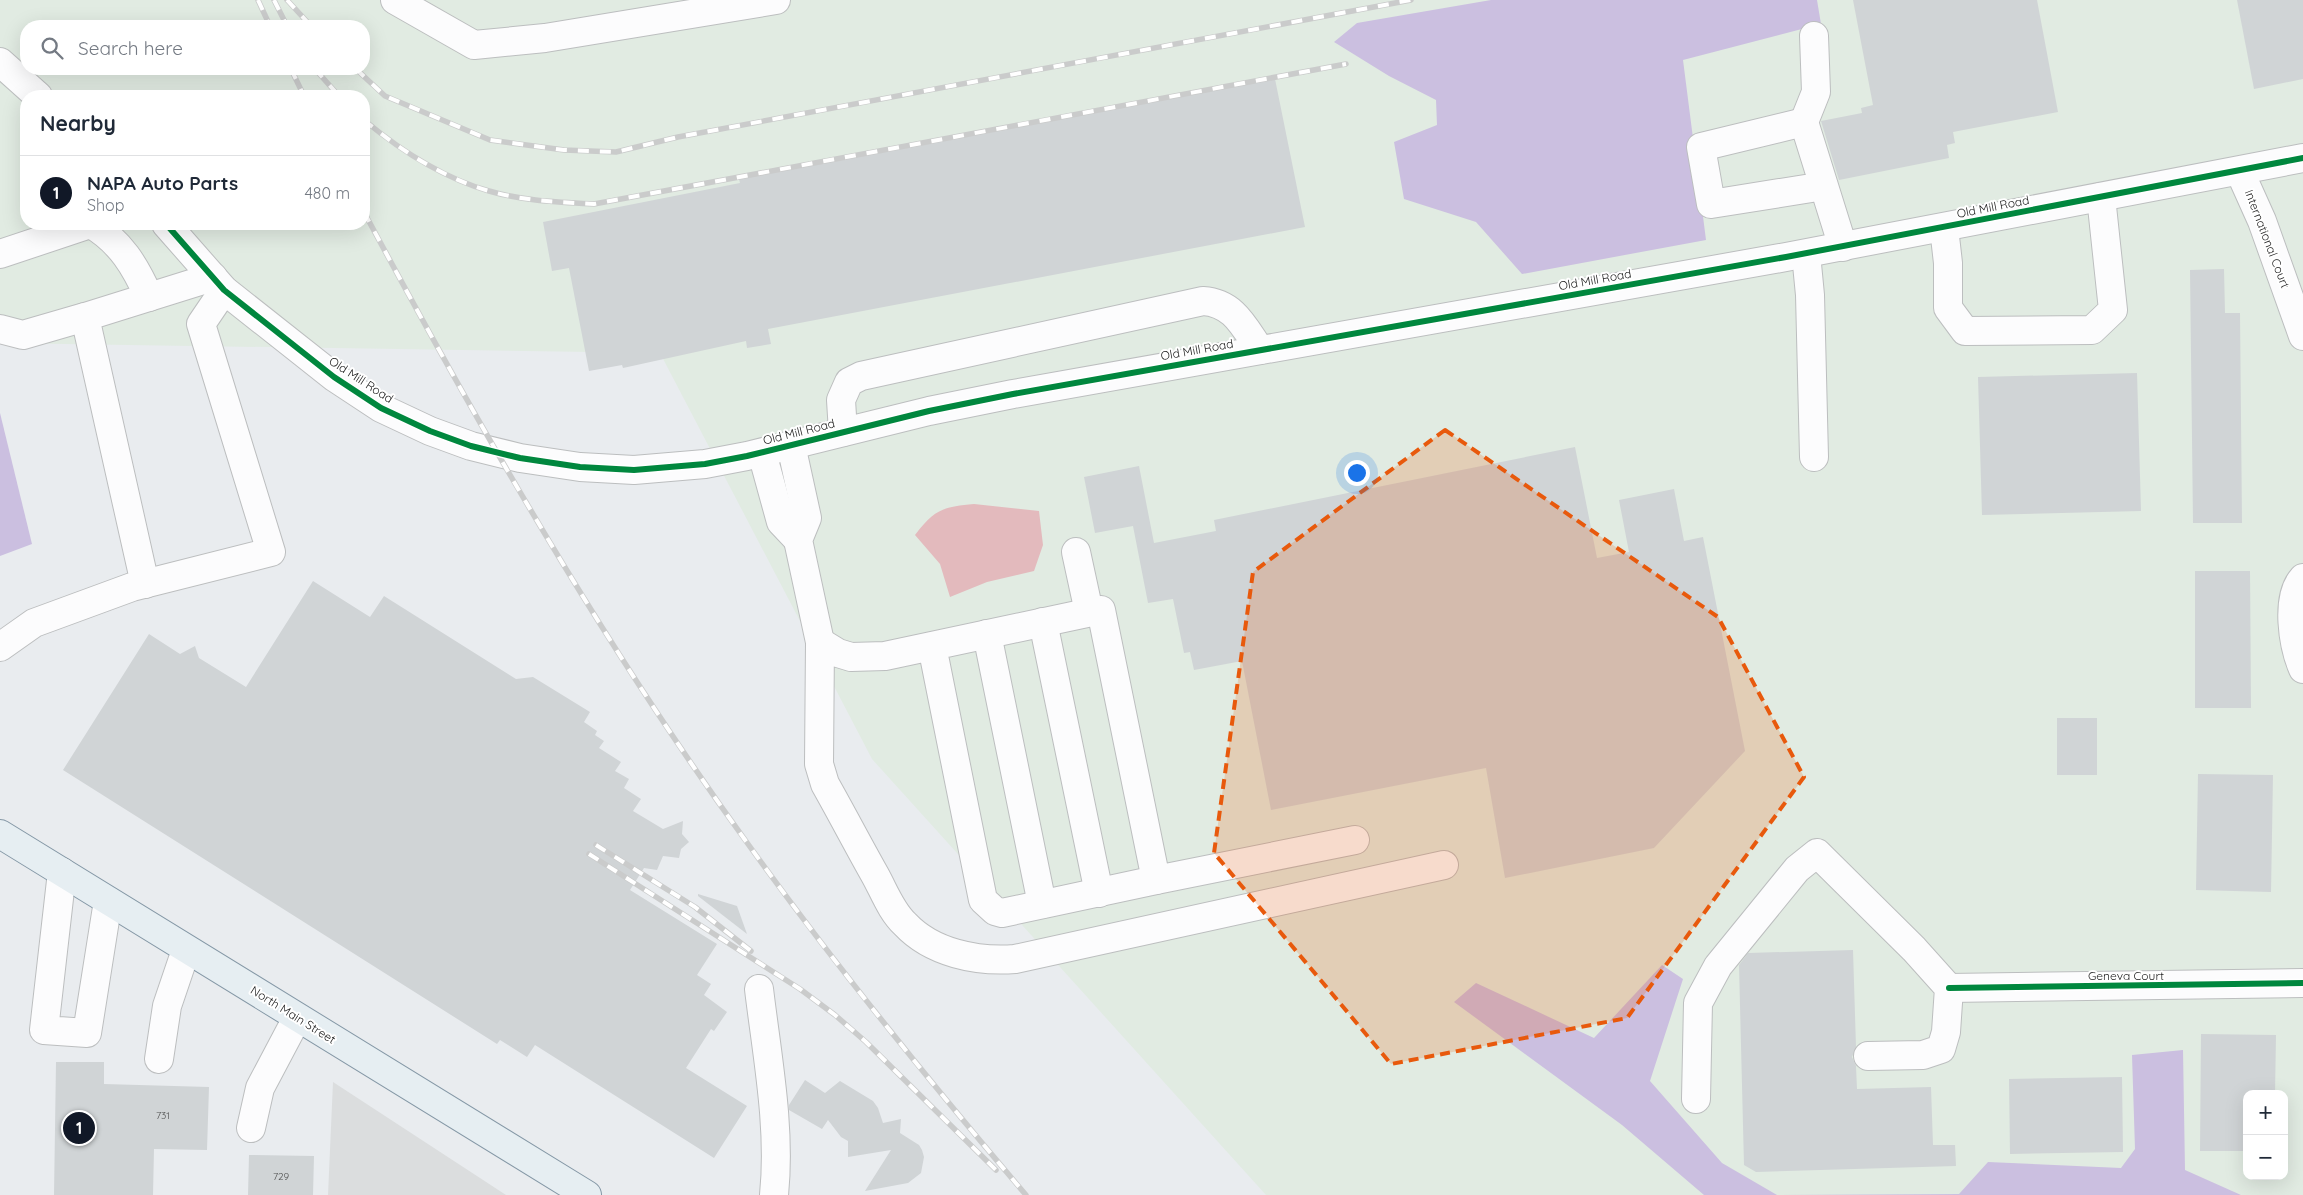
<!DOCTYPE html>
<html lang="en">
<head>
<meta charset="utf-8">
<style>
  :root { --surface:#fff; --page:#f6f6f7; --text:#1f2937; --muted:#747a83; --line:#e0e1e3; --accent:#111827 }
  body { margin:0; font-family:Quicksand,sans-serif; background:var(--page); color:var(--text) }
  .controls { position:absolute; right:15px; bottom:15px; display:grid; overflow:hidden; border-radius:10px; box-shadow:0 5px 20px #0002 }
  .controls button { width:45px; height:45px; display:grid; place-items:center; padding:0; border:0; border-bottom:1px solid var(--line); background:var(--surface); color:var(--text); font:25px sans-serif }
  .you { position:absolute; left:1356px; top:472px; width:18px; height:18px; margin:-12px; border:4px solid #fff; border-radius:50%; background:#1a73e8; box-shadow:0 0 0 8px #1a73e833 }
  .badge { display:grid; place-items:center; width:32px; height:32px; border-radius:50%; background:var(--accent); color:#fff; font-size:16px; font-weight:700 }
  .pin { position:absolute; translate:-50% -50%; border:2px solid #fff; box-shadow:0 1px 5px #0006 }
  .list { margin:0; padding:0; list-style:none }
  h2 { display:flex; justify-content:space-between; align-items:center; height:65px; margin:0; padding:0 20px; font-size:21px }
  h2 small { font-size:16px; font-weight:400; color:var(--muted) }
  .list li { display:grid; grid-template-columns:32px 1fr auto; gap:15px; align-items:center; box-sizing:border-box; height:75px; padding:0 20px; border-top:1px solid var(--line) }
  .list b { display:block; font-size:19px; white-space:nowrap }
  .list p { margin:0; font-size:16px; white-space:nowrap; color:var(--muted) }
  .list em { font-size:16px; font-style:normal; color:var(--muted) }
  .icon { flex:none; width:28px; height:28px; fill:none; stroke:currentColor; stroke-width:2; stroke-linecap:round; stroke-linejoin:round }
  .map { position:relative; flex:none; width:2303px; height:1195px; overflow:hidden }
  .search { position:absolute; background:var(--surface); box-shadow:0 5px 20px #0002; left:20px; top:20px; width:350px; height:55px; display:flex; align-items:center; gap:12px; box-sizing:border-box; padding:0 18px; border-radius:20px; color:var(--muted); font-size:19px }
  .panel { position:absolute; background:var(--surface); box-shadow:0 5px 20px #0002; left:20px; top:90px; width:350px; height:140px; border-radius:20px }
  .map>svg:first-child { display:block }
</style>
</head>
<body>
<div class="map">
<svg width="2303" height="1195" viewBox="0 0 2303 1195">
  <rect width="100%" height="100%" fill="#e9ecef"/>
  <!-- residential -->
  <path fill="#dbddde" d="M 333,1082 L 506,1195 L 328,1195 Z"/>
  <!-- industrial -->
  <path fill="#e1ebe2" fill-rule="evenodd" d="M 0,0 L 2303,0 L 2303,1195 L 1266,1195 L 872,759 L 660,353 L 0,343 ZM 26,26 L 364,26 L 364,69 L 26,69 ZM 26,96 L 364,96 L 364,224 L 26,224 ZM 2247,1094 L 2284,1094 L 2284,1176 L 2247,1176 Z"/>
  <!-- forest -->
  <g fill="#cbbfe0">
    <path d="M 1491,0 L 1817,0 L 1821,24 L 1683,60 L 1706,240 L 1522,274 L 1476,222 L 1404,199 L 1394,142 L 1437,125 L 1436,100 L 1389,76 L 1334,42 L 1357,23 Z"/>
    <path d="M 0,413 L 32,544 L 0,556 Z"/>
    <path d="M 1662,965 L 1683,979 L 1650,1081 L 1722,1163 L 1777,1195 L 1959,1194 L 1988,1162 L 2121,1168 L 2135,1149 L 2132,1055 L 2183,1050 L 2185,1170 L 2241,1195 L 1704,1195 L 1622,1125 L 1454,1002 L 1476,983 L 1594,1038 Z"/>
  </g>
  <!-- water -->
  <path fill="#e3babd" d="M 974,504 L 1039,511 L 1043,545 L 1034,571 L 987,582 L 950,597 L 940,564 L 915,535 C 934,510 942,507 974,504 Z"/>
  <!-- building -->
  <g fill="#d0d4d6">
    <path d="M 1853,0 L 2037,0 L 2058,112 L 1953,132 L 1955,143 L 1947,145 L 1949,158 L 1839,180 L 1821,121 L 1862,113 L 1861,108 L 1873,105 Z"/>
    <path d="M 2237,0 L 2303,0 L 2303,79 L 2254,89 Z"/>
    <path d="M 1275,79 L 1305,227 L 768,329 L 771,344 L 747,348 L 746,341 L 623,368 L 622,365 L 589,371 L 569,268 L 552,271 L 543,222 L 740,183 L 739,179 Z"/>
    <path d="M 2224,269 L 2225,313 L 2240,313 L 2242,523 L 2193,523 L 2190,270 Z"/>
    <path d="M 2137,373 L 2141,511 L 1982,515 L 1978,377 Z"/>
    <path d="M 1575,447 L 1597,558 L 1629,552 L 1619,500 L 1674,489 L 1684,541 L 1703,537 L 1745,751 L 1654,848 L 1505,878 L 1486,768 L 1271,810 L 1242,661 L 1194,670 L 1190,652 L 1184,653 L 1173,599 L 1148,603 L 1133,526 L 1095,533 L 1084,477 L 1139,466 L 1154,543 L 1216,531 L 1214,520 Z"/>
    <path d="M 2195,571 L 2250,571 L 2251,708 L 2195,708 Z"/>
    <path d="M 313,581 L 370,617 L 384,596 L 516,679 L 533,677 L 590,712 L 584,722 L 597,731 L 595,735 L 604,741 L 599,748 L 621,762 L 615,771 L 629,779 L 624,788 L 641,799 L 633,811 L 663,829 L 683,821 L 682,834 L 689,842 L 681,849 L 679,858 L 663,856 L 657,870 L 644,868 L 630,890 L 717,944 L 697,975 L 711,984 L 704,995 L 727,1012 L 714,1031 L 711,1029 L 686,1068 L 747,1106 L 714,1158 L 535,1045 L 527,1057 L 500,1040 L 497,1044 L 63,770 L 149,634 L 180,654 L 195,646 L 199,658 L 246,687 Z"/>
    <rect x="2057" y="718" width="40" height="57"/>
    <path d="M 2198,774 L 2273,775 L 2271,892 L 2196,890 Z"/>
    <path d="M 698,894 L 737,906 L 747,934 L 698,896 Z"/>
    <path d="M 1853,950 L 1856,1047 L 1852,1057 L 1856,1066 L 1857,1089 L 1931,1087 L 1933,1145 L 1955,1145 L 1956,1166 L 1756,1172 L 1744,1165 L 1739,965 L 1748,953 Z"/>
    <path d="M 2201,1034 L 2276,1035 L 2275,1094 L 2247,1094 L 2247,1151 L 2200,1151 Z"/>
    <path d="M 56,1062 L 104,1062 L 104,1084 L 209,1087 L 207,1150 L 154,1149 L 153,1195 L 54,1195 Z"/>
    <path d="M 2122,1077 L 2123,1152 L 2010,1154 L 2009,1079 Z"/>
    <path d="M 805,1080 L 825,1093 L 840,1081 L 873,1101 L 878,1108 L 883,1123 L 901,1119 L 900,1133 L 919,1145 L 922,1150 L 924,1157 L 921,1173 L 908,1183 L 865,1191 L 891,1150 L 848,1157 L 848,1141 L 841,1137 L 828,1120 L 822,1129 L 789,1110 L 789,1105 Z"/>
    <path d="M 249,1155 L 314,1156 L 313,1195 L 248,1195 Z"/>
  </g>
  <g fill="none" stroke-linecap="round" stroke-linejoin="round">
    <!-- minor casing -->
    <g stroke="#bcbebf" stroke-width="30">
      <g id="minor">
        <path d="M 395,0 L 474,45 L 545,38 L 776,0"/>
        <path d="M 0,62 L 38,96"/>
        <path d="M 1804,122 L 1816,92 L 1814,36"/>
        <path d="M 2240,172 L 2262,221 L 2303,336"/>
        <path d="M 1824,186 L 1711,204 L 1701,147 L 1804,122 L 1843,247"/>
        <path d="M 91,224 C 121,242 135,266 149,297"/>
        <path d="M 166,224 L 224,290 L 334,377 L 381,408 L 430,431 L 471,446 L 520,458 L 580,467 L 634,470 L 705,464 L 747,456 L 929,411 L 1013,394 L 1786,257 L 2303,158"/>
        <path d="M 1944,228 L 1948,263 L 1948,308 L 1965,331 L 2092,330 L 2113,310 L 2101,197"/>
        <path d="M 0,254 L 90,224"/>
        <path d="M 1806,254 L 1810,295 L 1814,457"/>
        <path d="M 0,329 L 23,335 L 85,317"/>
        <path d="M 843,432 L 841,400 L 849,382 L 861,376 L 1203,301 C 1234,303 1244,327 1260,350"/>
        <path d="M 791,445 L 807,518 L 798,540 L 820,642"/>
        <path d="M 762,453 L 781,522 L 798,540"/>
        <path d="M 1076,552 L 1089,612"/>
        <path d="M 2303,578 C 2285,598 2293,646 2303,669"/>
        <path d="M 145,584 L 85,317 L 213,277"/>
        <path d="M 1043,622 L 1099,893"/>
        <path d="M 987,634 L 1042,904"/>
        <path d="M 932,646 L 983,900 L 995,911 L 1002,913 L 1156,880 L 1101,610 L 885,656 L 851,657 L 838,653 L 820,642 L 819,764 L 825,784 C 842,814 858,845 875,875 C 884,891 891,911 905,924 C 932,953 977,962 1015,959 L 1444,865"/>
        <path d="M 0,647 L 34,623 L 132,587 L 271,552 L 201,324 L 224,290"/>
        <path d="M 62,872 L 44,1030 L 87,1033 L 108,901"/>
        <path d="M 1156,880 L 1355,840"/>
        <path d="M 1949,988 L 2303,983"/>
        <path d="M 759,989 C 767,1056 781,1127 774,1195"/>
        <path d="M 159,1059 L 167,1006 L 186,950"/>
        <path d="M 1696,1099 L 1698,1003 L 1718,966 L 1797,869 L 1817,853 L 1914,949 L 1949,988 L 1946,1032 L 1941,1049 L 1923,1055 L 1868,1056"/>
        <path d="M 251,1128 L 260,1088 L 297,1018"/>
      </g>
    </g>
    <!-- major casing -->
    <g stroke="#8598a6" stroke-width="30">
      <path id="major" d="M 0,834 L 587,1195"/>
    </g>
    <!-- minor -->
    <use href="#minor" stroke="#fcfcfd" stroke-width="28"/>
    <!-- major -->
    <use href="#major" stroke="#e6eef2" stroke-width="28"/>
    <!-- rail casing -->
    <g stroke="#cacbcb" stroke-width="5.5">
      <g id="rail">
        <path d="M 258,0 L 270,26"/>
        <path d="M 274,0 L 287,26"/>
        <path d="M 287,0 L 311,26"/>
        <path d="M 291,69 L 304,96"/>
        <path d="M 315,69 L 339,96"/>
        <path d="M 356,69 L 385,96 L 490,140 L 564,150 L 616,152 L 678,137 L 1411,0"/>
        <path d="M 364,120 C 400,150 443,178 489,191 C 523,201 559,202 594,204 L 1346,64"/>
        <path d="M 364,212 C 480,429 603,644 748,844 C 835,965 929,1081 1026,1195"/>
        <path d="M 596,845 L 695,907 L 751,951"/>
        <path d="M 589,854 L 800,989 L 835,1015 L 866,1042 L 996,1170"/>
      </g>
    </g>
    <!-- rail -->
    <use href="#rail" stroke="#fff" stroke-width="4" stroke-dasharray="11" stroke-linecap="butt"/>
    <!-- cycleway casing -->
    <g stroke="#fff" stroke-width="9">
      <g id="cycleway">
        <path d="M 166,224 L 224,290 L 334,377 L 381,408 L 430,431 L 471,446 L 520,458 L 580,467 L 634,470 L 705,464 L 747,456 L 929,411 L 1013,394 L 1786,257 L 2303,158"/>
        <path d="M 1949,988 L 2303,983"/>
      </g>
    </g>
    <!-- cycleway -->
    <use href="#cycleway" stroke="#00873e" stroke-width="6"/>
  </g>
  <!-- marked area -->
  <path fill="#e8590c" fill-opacity="0.2" stroke="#e8590c" stroke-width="4" stroke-dasharray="10 6" stroke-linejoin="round" d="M 1445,430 L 1718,617 L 1804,777 L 1627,1018 L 1391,1064 L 1214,853 L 1253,572 Z"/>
  <g text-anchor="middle" stroke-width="4" stroke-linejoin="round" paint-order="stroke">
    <!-- number labels -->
    <g font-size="10" fill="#4d4e4e">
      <text x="163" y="1119">731</text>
      <text x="281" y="1180">729</text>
    </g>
    <!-- street labels -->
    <g font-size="12" fill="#212121" stroke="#fff">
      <text transform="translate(1993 207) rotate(-11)" y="4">Old Mill Road</text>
      <text transform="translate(2267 239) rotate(69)" y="4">International Court</text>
      <text transform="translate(1595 280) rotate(-10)" y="4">Old Mill Road</text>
      <text transform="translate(1197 350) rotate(-10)" y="4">Old Mill Road</text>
      <text transform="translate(361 380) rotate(33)" y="4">Old Mill Road</text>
      <text transform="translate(799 432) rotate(-14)" y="4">Old Mill Road</text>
      <text x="2126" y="980">Geneva Court</text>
      <text transform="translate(293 1015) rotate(32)" y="4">North Main Street</text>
    </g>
  </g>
</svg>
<div class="controls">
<button>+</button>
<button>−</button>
</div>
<div class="you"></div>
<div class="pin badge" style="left:79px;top:1128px">1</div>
<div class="search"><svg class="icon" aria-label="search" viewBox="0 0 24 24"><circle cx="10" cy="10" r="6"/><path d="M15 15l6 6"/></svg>Search here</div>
<section class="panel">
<h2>Nearby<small></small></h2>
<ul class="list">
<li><span class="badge">1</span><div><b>NAPA Auto Parts</b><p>Shop</p></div><em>480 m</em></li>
</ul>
</section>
</div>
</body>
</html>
